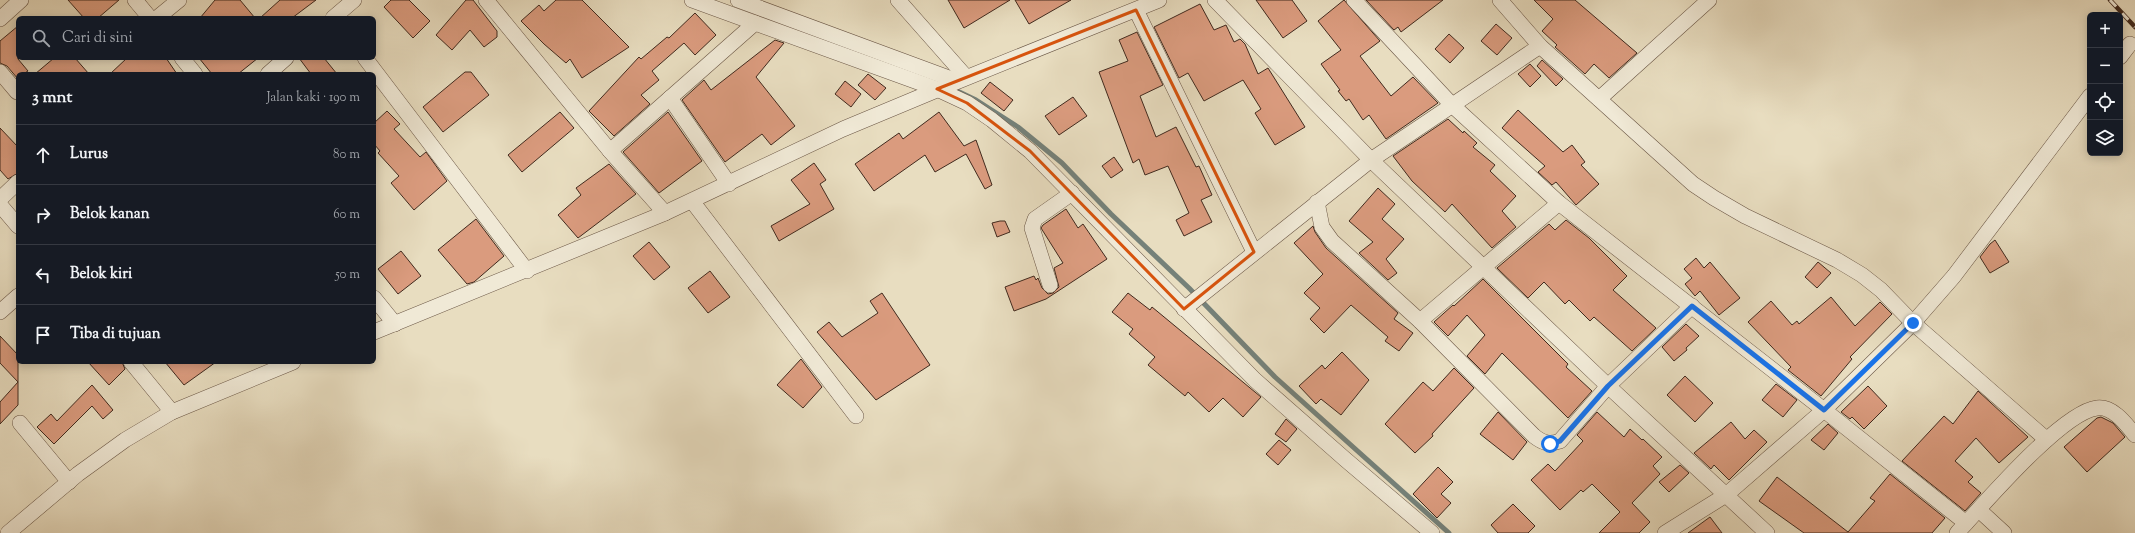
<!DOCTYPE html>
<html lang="id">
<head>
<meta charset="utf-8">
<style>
  :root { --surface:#171b24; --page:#242831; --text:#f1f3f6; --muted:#9ea1a6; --line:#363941 }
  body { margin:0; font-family:"Sorts Mill Goudy",serif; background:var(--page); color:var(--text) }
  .controls { position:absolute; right:12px; top:12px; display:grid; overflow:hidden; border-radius:6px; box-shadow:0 2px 10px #0003 }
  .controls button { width:36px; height:36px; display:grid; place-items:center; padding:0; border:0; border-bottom:1px solid var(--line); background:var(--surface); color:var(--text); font:20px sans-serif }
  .stop { position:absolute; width:12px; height:12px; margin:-9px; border:3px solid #1a73e8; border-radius:50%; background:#fff }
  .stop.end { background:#1a73e8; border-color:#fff; box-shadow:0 1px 4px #0008 }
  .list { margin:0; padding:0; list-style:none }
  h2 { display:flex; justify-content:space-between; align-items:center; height:52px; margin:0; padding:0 16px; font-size:17px }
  h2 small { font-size:13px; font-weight:400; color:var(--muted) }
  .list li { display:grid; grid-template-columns:26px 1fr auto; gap:12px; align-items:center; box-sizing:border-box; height:60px; padding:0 16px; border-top:1px solid var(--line) }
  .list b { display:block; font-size:15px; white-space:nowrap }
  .list em { font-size:13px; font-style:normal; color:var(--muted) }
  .icon { flex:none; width:22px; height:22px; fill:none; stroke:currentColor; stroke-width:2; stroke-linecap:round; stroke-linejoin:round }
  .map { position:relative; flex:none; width:2135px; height:533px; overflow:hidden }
  .search { position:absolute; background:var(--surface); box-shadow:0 2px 10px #0003; left:16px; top:16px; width:360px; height:44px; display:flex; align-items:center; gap:10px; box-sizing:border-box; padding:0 14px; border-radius:6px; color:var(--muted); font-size:15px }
  .panel { position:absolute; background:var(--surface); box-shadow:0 2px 10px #0003; left:16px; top:72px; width:360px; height:292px; border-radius:6px }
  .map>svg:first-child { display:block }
</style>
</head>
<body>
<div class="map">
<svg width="2135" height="533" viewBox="0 0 2135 533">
  <rect width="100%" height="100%" fill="#e8ddc0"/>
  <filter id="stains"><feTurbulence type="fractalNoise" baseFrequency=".005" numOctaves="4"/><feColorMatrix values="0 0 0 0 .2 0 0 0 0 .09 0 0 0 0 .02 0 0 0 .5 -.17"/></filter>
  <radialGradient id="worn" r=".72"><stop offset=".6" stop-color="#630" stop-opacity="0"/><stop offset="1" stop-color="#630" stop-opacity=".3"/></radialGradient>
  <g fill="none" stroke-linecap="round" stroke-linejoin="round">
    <!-- stream -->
    <path stroke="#758179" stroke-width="5" d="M 951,88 L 976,100 L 1018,127 L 1062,163 L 1111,214 L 1189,288 L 1275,377 L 1449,533"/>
  </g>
  <!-- building -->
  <g fill="#da9b7e" stroke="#412a1e">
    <path d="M 68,0 L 119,0 L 98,18 L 84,18 Z"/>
    <path d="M 215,0 L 240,0 L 255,18 L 200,18 Z"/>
    <path d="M 280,0 L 316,0 L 292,18 L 260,18 Z"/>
    <path d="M 391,0 L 409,0 L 430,21 L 413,38 L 384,7 Z"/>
    <path d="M 466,0 L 473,0 L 497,31 L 497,37 L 484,47 L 470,30 L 452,50 L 436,35 Z"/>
    <path d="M 556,0 L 582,0 L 629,47 L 582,78 L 570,59 L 566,63 L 544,44 L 521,21 L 539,5 L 544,11 Z"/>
    <path d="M 948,0 L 1010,0 L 964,28 Z"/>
    <path d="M 1015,0 L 1071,0 L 1029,24 Z"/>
    <path d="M 1256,0 L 1292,0 L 1307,21 L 1283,38 Z"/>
    <path d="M 1344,0 L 1380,41 L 1360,56 L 1391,96 L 1413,77 L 1438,103 L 1386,139 L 1369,115 L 1363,120 L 1349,99 L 1346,101 L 1338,91 L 1340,90 L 1321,64 L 1341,50 L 1318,21 Z"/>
    <path d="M 1366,0 L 1443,0 L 1401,32 L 1398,27 L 1394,30 Z"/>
    <path d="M 1534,0 L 1575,0 L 1637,53 L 1609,78 L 1594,64 L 1585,74 L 1555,47 L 1557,45 L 1542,31 L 1553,19 Z"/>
    <path d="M 1200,4 L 1214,30 L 1226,25 L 1234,42 L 1240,39 L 1245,44 L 1258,74 L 1268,68 L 1305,127 L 1275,145 L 1255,113 L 1261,109 L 1243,80 L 1204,101 L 1188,73 L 1179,78 L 1154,27 Z"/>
    <path d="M 695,13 L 716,35 L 695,55 L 684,43 L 652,71 L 659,80 L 641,95 L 650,104 L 614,136 L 589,111 L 639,57 L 641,59 L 667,37 L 669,38 Z"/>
    <path d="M 1496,24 L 1512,38 L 1497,55 L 1481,41 Z"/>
    <path d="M 18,26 L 18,59 L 28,71 L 23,74 L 18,74 L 18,79 L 7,66 L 0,63 L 0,41 Z"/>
    <path d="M 1137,32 L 1163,85 L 1140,96 L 1156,137 L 1176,127 L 1196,167 L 1199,166 L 1212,195 L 1201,200 L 1212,222 L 1184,236 L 1176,220 L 1189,213 L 1168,166 L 1145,175 L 1139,159 L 1133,163 L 1099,72 L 1128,61 L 1119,40 Z"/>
    <path d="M 1449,34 L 1464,48 L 1450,63 L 1435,49 Z"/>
    <path d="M 775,40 L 784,43 L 756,77 L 795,126 L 771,145 L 762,134 L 725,162 L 682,100 L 704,80 L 711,90 Z"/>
    <path d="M 54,58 L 75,58 L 89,74 L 35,74 Z"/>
    <path d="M 127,58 L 166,58 L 177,74 L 110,74 Z"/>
    <path d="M 199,58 L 258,58 L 238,74 L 212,74 Z"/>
    <path d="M 299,58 L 324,58 L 337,74 L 311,74 Z"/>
    <path d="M 1542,60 L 1563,79 L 1556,86 L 1537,66 Z"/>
    <path d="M 1530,64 L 1541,76 L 1530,87 L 1518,74 Z"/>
    <path d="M 465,72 L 471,72 L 489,95 L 443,132 L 423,107 Z"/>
    <path d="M 868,74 L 886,88 L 875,100 L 858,85 Z"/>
    <path d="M 845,81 L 861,94 L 851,107 L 835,94 Z"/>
    <path d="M 990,82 L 1013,100 L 1004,111 L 981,93 Z"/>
    <path d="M 1073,97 L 1087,116 L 1059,135 L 1045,116 Z"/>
    <path d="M 1518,110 L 1563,152 L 1572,145 L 1585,162 L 1581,165 L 1599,184 L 1576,205 L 1556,182 L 1552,185 L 1538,172 L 1545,166 L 1502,128 Z"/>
    <path d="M 387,111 L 400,124 L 394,129 L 420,157 L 426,152 L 447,181 L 414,210 L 391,183 L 399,176 L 378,153 L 380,151 L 374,144 L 374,123 Z"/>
    <path d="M 560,112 L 574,128 L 522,172 L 508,155 Z"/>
    <path d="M 668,112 L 702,161 L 659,193 L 623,152 Z"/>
    <path d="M 939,112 L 964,146 L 976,140 L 992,185 L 985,189 L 966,154 L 935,172 L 925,155 L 874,191 L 855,164 L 899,133 L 903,139 Z"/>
    <path d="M 1448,119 L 1463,133 L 1464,131 L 1477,143 L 1473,147 L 1495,165 L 1490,171 L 1516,196 L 1502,211 L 1516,227 L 1492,248 L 1452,204 L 1445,212 L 1412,181 L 1393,156 Z"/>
    <path d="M 0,128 L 18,147 L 18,173 L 8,179 L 0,170 Z"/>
    <path d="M 1114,157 L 1123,170 L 1111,178 L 1102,166 Z"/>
    <path d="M 814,163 L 826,180 L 820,184 L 834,209 L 779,241 L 771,226 L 810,204 L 791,180 Z"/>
    <path d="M 609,164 L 636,194 L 578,238 L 558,215 L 581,195 L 576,188 Z"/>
    <path d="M 1378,188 L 1395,204 L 1382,219 L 1404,239 L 1386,259 L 1397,273 L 1388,280 L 1359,253 L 1373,242 L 1349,221 Z"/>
    <path d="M 1066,209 L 1078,228 L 1083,224 L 1107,259 L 1046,299 L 1014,311 L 1005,287 L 1034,276 L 1036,280 L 1038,278 L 1042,288 L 1048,294 L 1053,293 L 1059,287 L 1054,268 L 1063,263 L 1041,228 L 1043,225 Z"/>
    <path d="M 476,219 L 504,256 L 474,282 L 467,284 L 438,250 Z"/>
    <path d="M 1566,220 L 1589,238 L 1627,276 L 1613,290 L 1656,328 L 1632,351 L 1594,317 L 1590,321 L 1569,300 L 1565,304 L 1544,282 L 1528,298 L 1497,268 L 1549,224 L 1555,230 Z"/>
    <path d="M 1000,221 L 1005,221 L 1010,232 L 997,237 L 992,223 Z"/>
    <path d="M 1313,226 L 1315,232 L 1326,248 L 1398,313 L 1394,319 L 1413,333 L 1399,351 L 1385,341 L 1388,337 L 1351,305 L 1324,333 L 1310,319 L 1320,308 L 1304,293 L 1323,274 L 1294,243 Z"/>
    <path d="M 1995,240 L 2009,262 L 1990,273 L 1980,257 L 1990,244 Z"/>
    <path d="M 649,242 L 670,267 L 654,280 L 633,256 Z"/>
    <path d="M 401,251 L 421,276 L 398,294 L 378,269 Z"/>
    <path d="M 1696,258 L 1704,268 L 1710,262 L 1740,298 L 1719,315 L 1700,291 L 1695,296 L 1685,284 L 1692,278 L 1684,269 Z"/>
    <path d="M 1818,262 L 1831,273 L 1817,288 L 1805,277 Z"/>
    <path d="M 710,271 L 730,297 L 708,313 L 688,288 Z"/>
    <path d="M 1483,279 L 1568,364 L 1566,367 L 1592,391 L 1568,418 L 1502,353 L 1485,374 L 1467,356 L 1485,335 L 1467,315 L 1448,336 L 1434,322 L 1453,305 L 1454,306 Z"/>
    <path d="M 882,293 L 930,365 L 876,400 L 817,332 L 829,322 L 842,337 L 878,313 L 870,301 Z"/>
    <path d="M 1128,293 L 1150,310 L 1152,307 L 1261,397 L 1243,417 L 1223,398 L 1209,412 L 1188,392 L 1185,396 L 1148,365 L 1155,357 L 1129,334 L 1133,329 L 1112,312 Z"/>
    <path d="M 1831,297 L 1855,326 L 1880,302 L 1892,314 L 1850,357 L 1852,359 L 1821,396 L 1788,370 L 1791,367 L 1748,322 L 1771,301 L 1792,325 L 1797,321 L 1799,324 Z"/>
    <path d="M 1686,324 L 1699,336 L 1686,348 L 1687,350 L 1674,361 L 1662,347 Z"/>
    <path d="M 0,336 L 18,355 L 18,382 L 0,363 Z"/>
    <path d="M 1342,352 L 1369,380 L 1341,415 L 1321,399 L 1316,404 L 1299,386 L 1322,365 L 1325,369 Z"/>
    <path d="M 801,359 L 822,387 L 803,408 L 777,385 Z"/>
    <path d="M 88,362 L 122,362 L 125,369 L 109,385 Z"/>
    <path d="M 165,362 L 216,362 L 184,385 Z"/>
    <path d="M 1454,368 L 1474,388 L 1432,434 L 1433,436 L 1415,453 L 1385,424 L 1423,382 L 1433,391 Z"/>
    <path d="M 1685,376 L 1713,403 L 1695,422 L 1667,395 Z"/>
    <path d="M 18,382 L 18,405 L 0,424 L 0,402 Z"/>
    <path d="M 1776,384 L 1797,400 L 1783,417 L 1762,400 Z"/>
    <path d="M 92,385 L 113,410 L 103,419 L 92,406 L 54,444 L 37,427 L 51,414 L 57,421 Z"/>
    <path d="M 1868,386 L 1887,406 L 1864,429 L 1852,417 L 1850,419 L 1841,412 Z"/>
    <path d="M 1978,391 L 2028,437 L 1999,463 L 1976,438 L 1955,461 L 1973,477 L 1968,482 L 1981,493 L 1965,511 L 1902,461 L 1944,416 L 1953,424 Z"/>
    <path d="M 1498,412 L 1527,442 L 1513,460 L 1480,434 Z"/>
    <path d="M 1597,412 L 1624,437 L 1630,429 L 1642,440 L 1643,439 L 1662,457 L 1653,466 L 1660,474 L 1632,503 L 1650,522 L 1639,533 L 1599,533 L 1620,512 L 1592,484 L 1583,492 L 1581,490 L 1560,510 L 1531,480 L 1548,464 L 1555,471 L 1583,441 L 1577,435 Z"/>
    <path d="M 2101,417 L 2113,423 L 2125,437 L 2087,472 L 2064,447 L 2097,418 Z"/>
    <path d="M 1286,419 L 1297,429 L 1286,442 L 1275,434 Z"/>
    <path d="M 1731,422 L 1745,439 L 1754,430 L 1767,442 L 1729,480 L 1714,465 L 1711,469 L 1694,453 Z"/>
    <path d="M 1828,424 L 1838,433 L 1824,450 L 1811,440 Z"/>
    <path d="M 1279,440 L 1291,450 L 1278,465 L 1266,454 Z"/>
    <path d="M 1680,465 L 1689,473 L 1669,492 L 1659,482 Z"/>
    <path d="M 1438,467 L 1453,482 L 1441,494 L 1451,503 L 1437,518 L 1413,494 Z"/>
    <path d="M 1890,474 L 1945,518 L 1932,533 L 1804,533 L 1759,501 L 1777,477 L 1848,532 L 1875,501 L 1870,498 Z"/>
    <path d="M 1513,504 L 1535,526 L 1528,533 L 1498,533 L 1491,525 Z"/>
    <path d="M 1710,517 L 1722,533 L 1688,533 Z"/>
  </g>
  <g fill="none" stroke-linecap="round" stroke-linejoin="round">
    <!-- minor casing -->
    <g stroke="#6b5746" stroke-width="16">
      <g id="minor">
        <path d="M 135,0 L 150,18"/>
        <path d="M 486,0 L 610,151 L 665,213"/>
        <path d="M 692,0 L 937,89 L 967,103 L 992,120 L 1030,151 L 1255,380 L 1346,460 L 1432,533"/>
        <path d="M 738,0 L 957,81"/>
        <path d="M 898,0 L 966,77"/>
        <path d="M 1215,0 L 1371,160 L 1608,386 L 1767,533"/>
        <path d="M 1354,0 L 1452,105 L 1559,203 L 1824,410 L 1966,523"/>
        <path d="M 1500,0 L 1540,46 L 1693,184 L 1714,198 L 1745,216 L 1837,260 L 1862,275 L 1881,290 L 1913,323 L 2046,439"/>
        <path d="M 1136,10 L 1254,252"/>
        <path d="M 157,18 L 179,0"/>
        <path d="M 333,18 L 354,0"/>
        <path d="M 0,19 L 21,0"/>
        <path d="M 2120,57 L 2130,44"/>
        <path d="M 182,58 L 195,74"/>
        <path d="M 365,58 L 527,271"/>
        <path d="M 0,72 L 17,92"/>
        <path d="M 268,74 L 286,58"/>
        <path d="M 670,98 L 729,184"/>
        <path d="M 1599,99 L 1709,0"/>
        <path d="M 610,151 L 755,23"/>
        <path d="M 0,199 L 18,182"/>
        <path d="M 692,201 L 856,416"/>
        <path d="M 1317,202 L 1322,227 L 1332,241 L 1420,321 L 1559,203"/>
        <path d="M 0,205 L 18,226"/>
        <path d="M 1050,285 L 1032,228 L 1035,219 L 1072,193"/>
        <path d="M 374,298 L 395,324"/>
        <path d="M 1184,309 L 1371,160 L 1540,46"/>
        <path d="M 0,312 L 18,296"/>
        <path d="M 1420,321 L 1534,436 C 1543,443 1549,445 1560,441 L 1608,386 L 1692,306"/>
        <path d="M 374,332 L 665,213 L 843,129 L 951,84 L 1159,0"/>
        <path d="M 131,362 L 172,412"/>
        <path d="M 20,423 L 69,482"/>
        <path d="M 1979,510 L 2004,533"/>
        <path d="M 8,533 L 78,474 L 125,440 L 172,412 L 293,362"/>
        <path d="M 1665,533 L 1726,495 L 1824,410 L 1913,323 L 1954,276 L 2090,96"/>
        <path d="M 1957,533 C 1983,505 2062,412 2097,408 C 2113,406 2126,424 2135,435"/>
      </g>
    </g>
    <!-- minor -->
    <use href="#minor" stroke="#f0e9d6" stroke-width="15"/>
    <!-- rail casing -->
    <g stroke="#412a1e" stroke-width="4.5">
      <path id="rail" d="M 2110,0 L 2135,27"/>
    </g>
    <!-- rail -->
    <use href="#rail" stroke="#f0e9d6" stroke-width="3" stroke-dasharray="9" stroke-linecap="butt"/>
  </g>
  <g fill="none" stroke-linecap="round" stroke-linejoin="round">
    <!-- route -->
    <path stroke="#1a73e8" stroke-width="5" d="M 1550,444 L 1560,441 L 1608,386 L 1692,306 L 1824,410 L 1913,323"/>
  </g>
  <!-- marked area -->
  <path fill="none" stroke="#d7540e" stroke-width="3" stroke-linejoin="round" d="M 1136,10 L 1254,252 L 1184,309 L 1030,151 L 967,103 L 937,89 Z"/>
  <rect width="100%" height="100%" filter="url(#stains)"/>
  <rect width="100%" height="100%" fill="url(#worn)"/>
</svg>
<div class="controls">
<button>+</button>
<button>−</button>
<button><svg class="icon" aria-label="locate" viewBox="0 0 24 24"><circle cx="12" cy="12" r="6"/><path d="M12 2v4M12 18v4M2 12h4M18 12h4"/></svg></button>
<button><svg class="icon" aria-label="layers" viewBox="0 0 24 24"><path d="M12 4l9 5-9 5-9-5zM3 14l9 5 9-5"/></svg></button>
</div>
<div class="stop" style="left:1550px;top:444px"></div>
<div class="stop end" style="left:1913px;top:323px"></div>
<div class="search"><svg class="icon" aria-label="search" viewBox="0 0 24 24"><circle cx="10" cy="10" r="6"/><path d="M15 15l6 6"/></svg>Cari di sini</div>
<section class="panel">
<h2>3 mnt<small>Jalan kaki · 190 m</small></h2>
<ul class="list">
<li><svg class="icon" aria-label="ahead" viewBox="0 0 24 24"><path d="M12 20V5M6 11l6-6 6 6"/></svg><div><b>Lurus</b></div><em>80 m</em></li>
<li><svg class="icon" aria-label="right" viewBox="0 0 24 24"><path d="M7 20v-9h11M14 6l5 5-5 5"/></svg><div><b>Belok kanan</b></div><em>60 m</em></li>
<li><svg class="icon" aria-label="left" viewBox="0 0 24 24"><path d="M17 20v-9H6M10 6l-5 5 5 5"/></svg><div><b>Belok kiri</b></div><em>50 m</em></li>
<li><svg class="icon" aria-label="arrive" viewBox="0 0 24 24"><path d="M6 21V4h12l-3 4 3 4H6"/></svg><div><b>Tiba di tujuan</b></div></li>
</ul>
</section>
</div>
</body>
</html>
